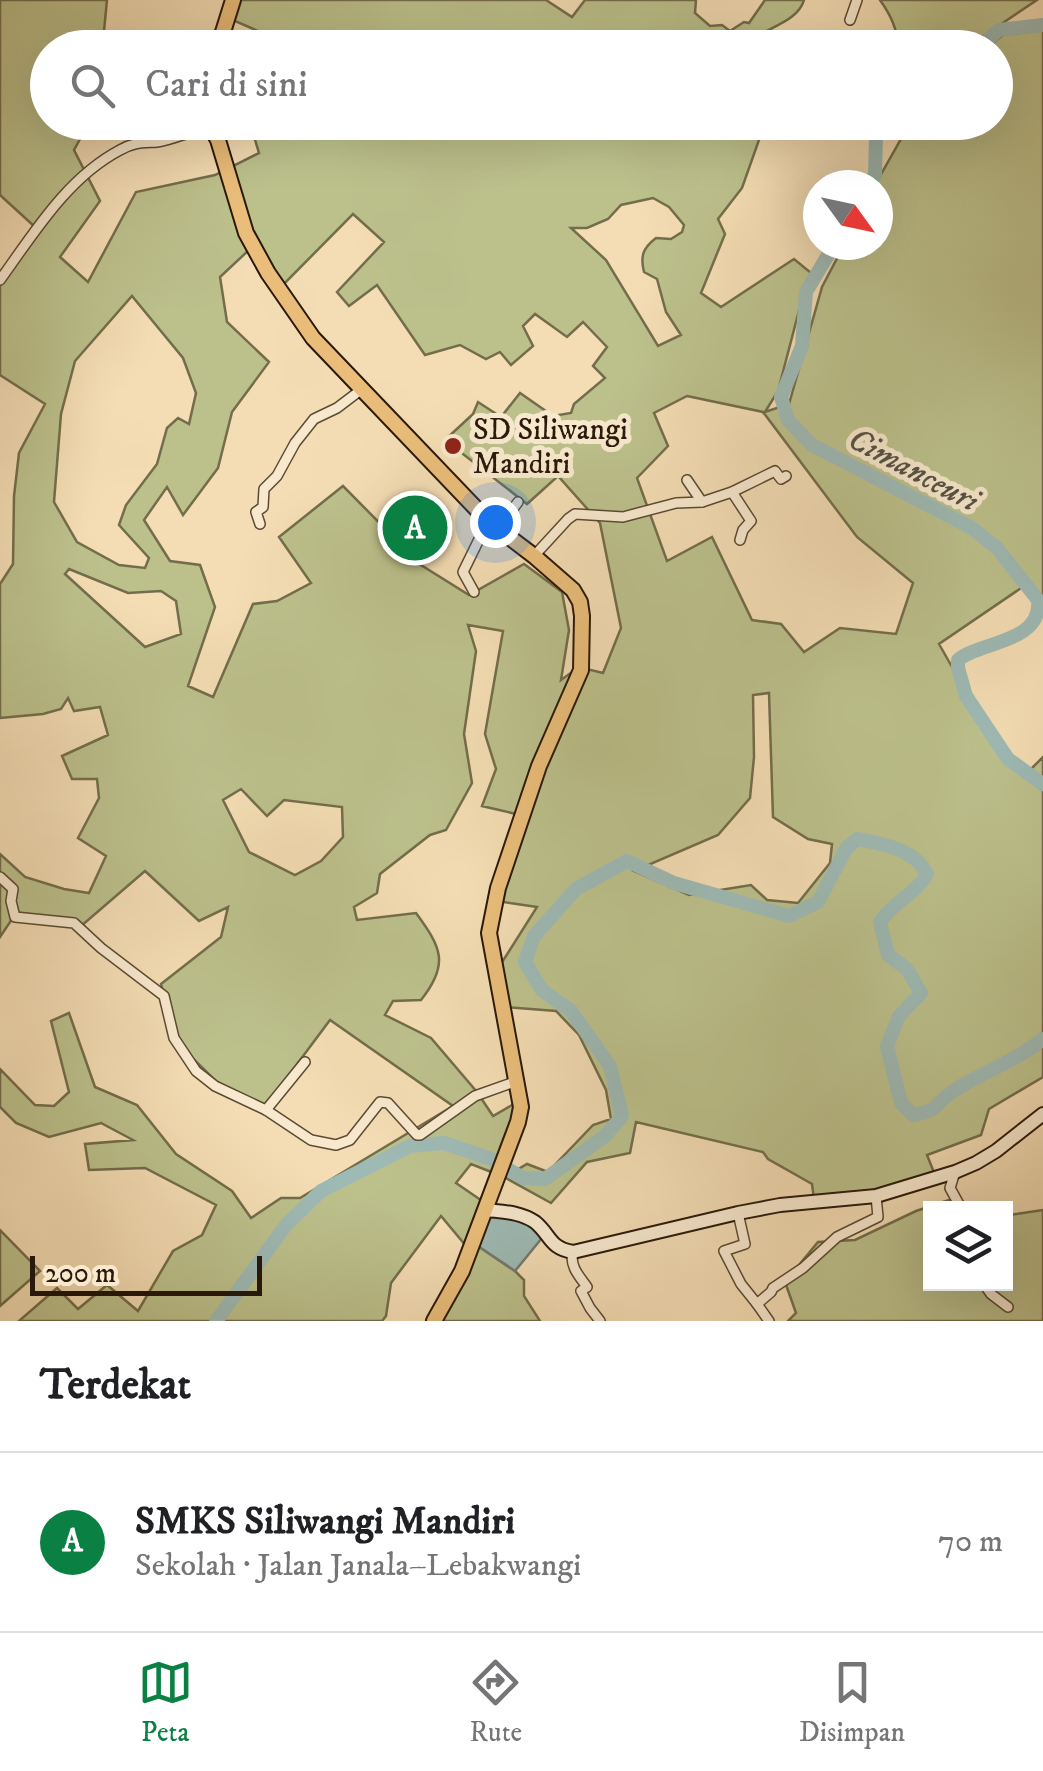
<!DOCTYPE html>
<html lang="id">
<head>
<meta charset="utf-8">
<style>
  :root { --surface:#fff; --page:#f2f2f2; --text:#202124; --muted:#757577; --line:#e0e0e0; --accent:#0b8043 }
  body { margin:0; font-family:"IM FELL DW Pica",serif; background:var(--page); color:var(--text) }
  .controls { position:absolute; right:30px; bottom:30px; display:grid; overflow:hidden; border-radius:0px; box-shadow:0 10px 40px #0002 }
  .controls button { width:90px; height:90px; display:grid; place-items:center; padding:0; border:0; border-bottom:2px solid var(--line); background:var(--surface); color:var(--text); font:50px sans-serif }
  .compass { position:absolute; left:803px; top:170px; width:90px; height:90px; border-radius:50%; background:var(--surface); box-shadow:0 10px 40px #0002; rotate:123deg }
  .scale { position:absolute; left:30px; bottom:25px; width:232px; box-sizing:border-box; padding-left:10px; border:5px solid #2a190a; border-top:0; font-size:28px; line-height:35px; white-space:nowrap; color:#2a190a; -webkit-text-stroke:8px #f8e9ce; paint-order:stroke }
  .you { position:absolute; left:495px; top:522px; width:35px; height:35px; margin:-25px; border:8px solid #fff; border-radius:50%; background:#1a73e8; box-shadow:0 0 0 15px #1a73e833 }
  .badge { display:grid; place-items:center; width:65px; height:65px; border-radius:50%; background:var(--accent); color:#fff; font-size:32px; font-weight:700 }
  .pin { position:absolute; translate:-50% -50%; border:5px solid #fff; box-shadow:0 2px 10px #0006 }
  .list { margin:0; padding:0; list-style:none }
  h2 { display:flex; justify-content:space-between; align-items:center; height:130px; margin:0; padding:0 40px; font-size:42px }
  h2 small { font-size:32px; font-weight:400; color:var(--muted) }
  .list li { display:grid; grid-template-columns:65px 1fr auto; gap:30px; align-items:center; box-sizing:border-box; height:180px; padding:0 40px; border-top:2px solid var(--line) }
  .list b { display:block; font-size:38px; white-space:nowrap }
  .list p { margin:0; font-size:32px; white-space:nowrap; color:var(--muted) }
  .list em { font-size:32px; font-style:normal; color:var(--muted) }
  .icon { flex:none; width:55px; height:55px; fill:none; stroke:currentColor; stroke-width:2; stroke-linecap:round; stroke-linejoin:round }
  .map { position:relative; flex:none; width:1043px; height:1321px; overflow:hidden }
  .search { position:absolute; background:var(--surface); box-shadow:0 10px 40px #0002; left:30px; right:30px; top:30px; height:110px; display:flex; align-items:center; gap:25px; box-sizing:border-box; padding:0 35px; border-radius:55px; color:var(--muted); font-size:38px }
  .sheet { height:310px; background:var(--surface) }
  nav { display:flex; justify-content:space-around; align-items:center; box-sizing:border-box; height:140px; border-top:2px solid var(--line); background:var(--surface); font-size:28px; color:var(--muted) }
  nav a { display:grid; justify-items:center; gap:5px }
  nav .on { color:var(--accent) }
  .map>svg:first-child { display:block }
</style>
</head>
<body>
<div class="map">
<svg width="1043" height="1321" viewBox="0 0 1043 1321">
  <rect width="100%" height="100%" fill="#f4ddb4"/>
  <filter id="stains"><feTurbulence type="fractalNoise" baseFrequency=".002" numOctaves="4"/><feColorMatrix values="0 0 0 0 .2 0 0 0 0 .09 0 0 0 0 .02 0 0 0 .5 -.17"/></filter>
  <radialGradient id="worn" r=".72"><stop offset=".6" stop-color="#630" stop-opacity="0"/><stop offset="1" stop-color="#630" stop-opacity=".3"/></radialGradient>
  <!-- green -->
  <g fill="#bcc18c" stroke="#736d4b" stroke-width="2.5" fill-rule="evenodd">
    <path d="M 0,0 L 107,0 L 104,31 L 127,47 L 48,48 L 48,122 L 89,123 L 74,150 L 100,201 L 60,257 L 88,282 L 136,192 L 215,175 L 259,153 L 250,123 L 765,123 L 742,188 L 718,219 L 725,234 L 701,293 L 721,307 L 794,259 L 816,277 L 802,299 L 778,391 L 765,412 L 789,404 L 822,287 L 844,245 L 878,245 L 878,185 L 875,185 L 910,123 L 996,122 L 996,48 L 988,47 L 1003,35 L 1043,30 L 1043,606 L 1027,584 L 939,644 L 1006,762 L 1031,769 L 1043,757 L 1043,1077 L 989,1109 L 981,1135 L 927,1155 L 935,1175 L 906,1185 L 814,1199 L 812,1184 L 768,1159 L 763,1152 L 636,1122 L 630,1153 L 587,1162 L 551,1203 L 504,1177 L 471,1164 L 456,1183 L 488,1205 L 475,1244 L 515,1271 L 524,1280 L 524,1296 L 540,1321 L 434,1321 L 471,1252 L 441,1216 L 391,1283 L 386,1316 L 382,1321 L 19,1321 L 57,1288 L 78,1309 L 107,1285 L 138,1311 L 173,1251 L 202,1235 L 216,1205 L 145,1168 L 89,1170 L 85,1144 L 133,1140 L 101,1123 L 49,1137 L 16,1123 L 0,1107 L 0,1069 L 35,1105 L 54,1106 L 69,1092 L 51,1021 L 69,1013 L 95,1087 L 137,1105 L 176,1154 L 232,1191 L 251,1218 L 281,1198 L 300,1198 L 453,1106 L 330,1020 L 262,1111 L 224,1089 L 175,1041 L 161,984 L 221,937 L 228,907 L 199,921 L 145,871 L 80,927 L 12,919 L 0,937 L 0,854 L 25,877 L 64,889 L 89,893 L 106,856 L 78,838 L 99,798 L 97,779 L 72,779 L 62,756 L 108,735 L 100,707 L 74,711 L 68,698 L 61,709 L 43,714 L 0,718 L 0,584 L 13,564 L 14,496 L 19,453 L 45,404 L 0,375 L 0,280 L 35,227 L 0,195 ZM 653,198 L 669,207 L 684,225 L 682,232 L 671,239 L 656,238 C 643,248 640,256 644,272 L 657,279 L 666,312 L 681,335 L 658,346 L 606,260 L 571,228 L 587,228 L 608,219 L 621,205 ZM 353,214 L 384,242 L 337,292 L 349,306 L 377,285 L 425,355 L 460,345 L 486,359 L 500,352 L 511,365 L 533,346 L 523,326 L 535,314 L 567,337 L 583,322 L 607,347 L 593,366 L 605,378 L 574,404 L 571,413 L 553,416 L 520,393 L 501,417 L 478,402 L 473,414 L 445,440 L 527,504 L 558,476 L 600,523 L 621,628 L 603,673 L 579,667 L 561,680 L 569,630 L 562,592 L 524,564 L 469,595 L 421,565 L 343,486 L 279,537 L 311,583 L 277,601 L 253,604 L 213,697 L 188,686 L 215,607 L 200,565 L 170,561 L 144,520 L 167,487 L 183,515 L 218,468 L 232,412 L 269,362 L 227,322 L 220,277 L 250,249 L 278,290 ZM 132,296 L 183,358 L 196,393 L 189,424 L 178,418 L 167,428 L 157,464 L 126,505 L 119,525 L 149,558 L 145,568 L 119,565 L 77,542 L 54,502 L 61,414 L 75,361 ZM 687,396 L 763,412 L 857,537 L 913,583 L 896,634 L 840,628 L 804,652 L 781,624 L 752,620 L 712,537 L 667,561 L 637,478 L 668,446 L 654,413 ZM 69,569 L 128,593 L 161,591 L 176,601 L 181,634 L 145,647 L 65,574 ZM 468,625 L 503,631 L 485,734 L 496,769 L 482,806 L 516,814 L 490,900 L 537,907 L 494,975 L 505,1007 L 556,1011 L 579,1035 L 606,1090 L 611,1119 L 593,1125 L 548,1172 L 527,1164 L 505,1177 L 521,1100 L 493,1116 L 477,1092 L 431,1038 L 385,1015 L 393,1001 L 421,1000 C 450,964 441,947 416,913 L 357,920 L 354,907 L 377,893 L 380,874 L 430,835 L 446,830 L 472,783 L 464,734 L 476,651 ZM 769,693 L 773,817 L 808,839 L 832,844 L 830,863 L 798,903 L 767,900 L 751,885 L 689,895 L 634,871 L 718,835 L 750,798 L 754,757 L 753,695 ZM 241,789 L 267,816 L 284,800 L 342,807 L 343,837 L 321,861 L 295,875 L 249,852 L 223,800 Z"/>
    <path d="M 231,0 L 546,0 L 572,17 L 585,0 L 696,0 L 695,13 L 710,26 L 722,25 L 730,31 L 744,22 L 749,23 L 765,0 L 804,0 C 799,18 777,25 761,34 L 756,48 L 263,47 L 267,35 L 228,18 Z"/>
    <path d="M 880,0 L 1037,0 L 967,47 L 897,47 C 899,30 890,14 880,0 Z"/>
    <path d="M 958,1197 L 965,1208 L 930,1208 L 930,1284 L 1006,1284 L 1006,1210 L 1010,1215 L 1043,1210 L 1043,1321 L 788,1321 L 796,1313 L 785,1282 L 818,1242 L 855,1240 L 916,1211 Z"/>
    <path d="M 0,1230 L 40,1271 L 0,1306 Z"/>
  </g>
  <!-- water -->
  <path fill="#9ebab5" stroke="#707a71" stroke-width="2.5" d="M 512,1211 L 546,1233 L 515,1271 L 475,1244 L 487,1214 Z"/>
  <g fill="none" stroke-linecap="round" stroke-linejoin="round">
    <!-- river -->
    <g stroke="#9ebab5" stroke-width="14">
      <path d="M 979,48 L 999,30 L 1043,25"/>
      <path d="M 868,185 L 875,175 L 876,136 L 886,122"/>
      <path d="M 834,245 L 806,292 L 802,346 L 781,397 L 788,420 L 812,445 L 972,528 L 997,548 L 1038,600 C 1043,643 978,642 958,660 L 958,668 L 966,696 L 1008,759 L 1043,784"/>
      <path d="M 216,1321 L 286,1225 L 321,1191 L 410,1146 L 444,1143 L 491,1159 L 523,1178 L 545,1179 L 605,1136 L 622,1116 L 610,1066 L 571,1011 L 542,990 L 525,962 L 534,936 L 576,889 L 627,861 L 674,883 L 789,916 L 818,902 L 847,847 L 858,839 C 883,844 915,849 927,874 C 916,894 892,903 880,922 L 888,955 L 907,969 L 921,993 L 899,1016 L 887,1046 L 901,1103 L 913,1115 C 942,1110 932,1105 952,1092 C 982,1072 1015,1062 1043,1039"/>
    </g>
    <!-- street casing -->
    <g stroke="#5c4a34" stroke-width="12">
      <g id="street">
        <path d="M 850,20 L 857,0"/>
        <path d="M 0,280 C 34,233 67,178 120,150 C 134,142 142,143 157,142 C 173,140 193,130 209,127"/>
        <path d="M 687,480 L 702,502"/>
        <path d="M 732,492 L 751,521 L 743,530 L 740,540"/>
        <path d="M 260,524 L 256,512 L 263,507 L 264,489 L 277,476 L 295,443 L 314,419 L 337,408 L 362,389"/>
        <path d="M 498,529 L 518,502"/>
        <path d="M 534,556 L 568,519 L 575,514 L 623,517 L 676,503 L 702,502 L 732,492 L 775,471 L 781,479 L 786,476"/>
        <path d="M 474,592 L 463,572 L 488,521"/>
        <path d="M 0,877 L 13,889 L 11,901 L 15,917 L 74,923 L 101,948 L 164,996 L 174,1038 L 196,1071 L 215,1086 L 266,1110 L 311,1140 L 336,1145 L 350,1140 L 380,1102 L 388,1103 L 417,1135 L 420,1135 L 475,1096 L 517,1081"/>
        <path d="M 266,1110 L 305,1062"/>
        <path d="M 955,1172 L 950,1188 L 961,1208"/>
        <path d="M 738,1213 L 745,1244 L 724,1251 L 741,1284 L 757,1304 L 771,1292 L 773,1288 L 803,1268 L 837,1237 L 878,1217 L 876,1196"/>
        <path d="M 573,1252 C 569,1266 580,1277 587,1287 L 581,1291 L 590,1308 L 600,1321"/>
        <path d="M 984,1284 L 991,1294 L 1008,1307"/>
        <path d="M 757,1304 L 769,1321"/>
      </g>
    </g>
    <!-- secondary casing -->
    <g stroke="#2a190a" stroke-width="16">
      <path id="secondary" d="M 487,1210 C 504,1212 520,1212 535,1222 C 551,1235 549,1248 573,1252 L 738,1213 L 780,1205 L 876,1196 L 955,1172 L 976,1163 L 996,1151 L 1043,1114"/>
    </g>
    <!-- primary casing -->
    <g stroke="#2a190a" stroke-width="18">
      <g id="primary">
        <path d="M 218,48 L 233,0"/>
        <path d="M 208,122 L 218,140 L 246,233 L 268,273 L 313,338 L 488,521 L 534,556 L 573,590 L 580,602 L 582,616 L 581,670 L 539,766 L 498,888 L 489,933 L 521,1107 L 518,1122 L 462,1271 L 434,1321"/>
      </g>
    </g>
    <!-- street -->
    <use href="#street" stroke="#f8e9ce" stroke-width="9"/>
    <!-- secondary -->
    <use href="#secondary" stroke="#f8e9ce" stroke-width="12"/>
    <!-- primary -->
    <use href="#primary" stroke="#eabe7a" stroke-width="14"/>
  </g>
  <!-- markers -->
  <circle fill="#8f2418" stroke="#f8e9ce" stroke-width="4" cx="453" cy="446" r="10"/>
  <g text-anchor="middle" stroke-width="10" stroke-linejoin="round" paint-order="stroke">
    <!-- poi labels -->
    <g font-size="30" fill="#2a190a" stroke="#f8e9ce" text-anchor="start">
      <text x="473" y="439">SD Siliwangi<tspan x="473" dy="34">Mandiri</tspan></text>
    </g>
    <!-- water labels -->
    <g font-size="32" font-style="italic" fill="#535146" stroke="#f8e9ce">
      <text transform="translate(914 469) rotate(28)" y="11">Cimanceuri</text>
    </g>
  </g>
  <rect width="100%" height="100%" filter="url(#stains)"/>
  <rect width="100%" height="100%" fill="url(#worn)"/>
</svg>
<div class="controls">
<button><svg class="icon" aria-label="layers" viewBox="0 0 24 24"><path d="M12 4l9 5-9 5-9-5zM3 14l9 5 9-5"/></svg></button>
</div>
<svg class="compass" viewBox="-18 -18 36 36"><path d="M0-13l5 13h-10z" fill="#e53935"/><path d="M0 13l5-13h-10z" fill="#757577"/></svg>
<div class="scale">200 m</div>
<div class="you"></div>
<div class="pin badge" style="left:415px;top:528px">A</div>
<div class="search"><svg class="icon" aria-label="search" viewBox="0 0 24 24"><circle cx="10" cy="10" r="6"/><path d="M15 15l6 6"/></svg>Cari di sini</div>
</div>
<section class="sheet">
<h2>Terdekat<small></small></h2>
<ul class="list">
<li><span class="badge">A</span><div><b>SMKS Siliwangi Mandiri</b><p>Sekolah · Jalan Janala–Lebakwangi</p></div><em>70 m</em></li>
</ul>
</section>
<nav>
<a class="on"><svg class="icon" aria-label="map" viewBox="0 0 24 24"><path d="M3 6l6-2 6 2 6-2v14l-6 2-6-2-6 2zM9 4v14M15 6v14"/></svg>Peta</a>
<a><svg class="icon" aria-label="directions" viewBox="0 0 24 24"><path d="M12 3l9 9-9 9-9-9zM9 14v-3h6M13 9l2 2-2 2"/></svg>Rute</a>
<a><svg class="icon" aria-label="saved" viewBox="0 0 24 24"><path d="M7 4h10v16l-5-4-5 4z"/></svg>Disimpan</a>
</nav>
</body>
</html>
